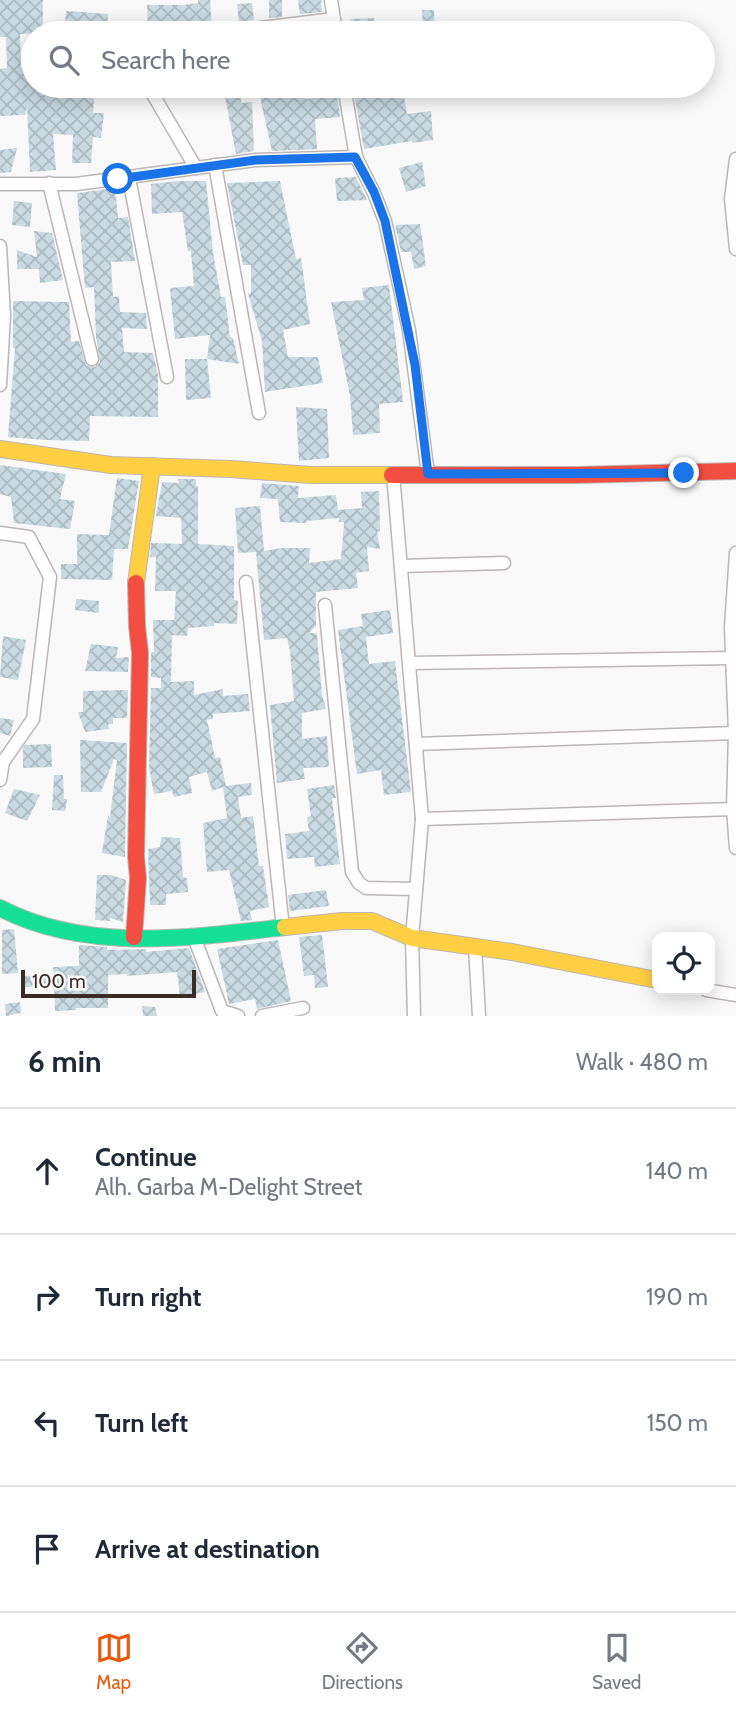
<!DOCTYPE html>
<html lang="en">
<head>
<meta charset="utf-8">
<style>
  :root { --surface:#fff; --page:#f2f2f3; --text:#1f2937; --muted:#747a83; --line:#e0e1e3; --accent:#ea580c }
  body { margin:0; font-family:Cabin,sans-serif; background:var(--page); color:var(--text) }
  .controls { position:absolute; right:21px; bottom:21px; display:grid; overflow:hidden; border-radius:14px; box-shadow:0 4px 18px #0003 }
  .controls button { width:63px; height:63px; display:grid; place-items:center; padding:0; border:0; border-bottom:2px solid var(--line); background:var(--surface); color:var(--text); font:35px sans-serif }
  .scale { position:absolute; left:21px; bottom:18px; width:175px; box-sizing:border-box; padding-left:7px; border:4px solid #392b26; border-top:0; font-size:19px; line-height:24px; white-space:nowrap; color:#392b26; -webkit-text-stroke:5px #f9f9f9; paint-order:stroke }
  .stop { position:absolute; width:21px; height:21px; margin:-16px; border:5px solid #1a73e8; border-radius:50%; background:#fff }
  .stop.end { background:#1a73e8; border-color:#fff; box-shadow:0 2px 7px #0008 }
  .list { margin:0; padding:0; list-style:none }
  h2 { display:flex; justify-content:space-between; align-items:center; height:91px; margin:0; padding:0 28px; font-size:30px }
  h2 small { font-size:23px; font-weight:400; color:var(--muted) }
  .list li { display:grid; grid-template-columns:46px 1fr auto; gap:21px; align-items:center; box-sizing:border-box; height:126px; padding:0 28px; border-top:2px solid var(--line) }
  .list b { display:block; font-size:26px; white-space:nowrap }
  .list p { margin:0; font-size:23px; white-space:nowrap; color:var(--muted) }
  .list em { font-size:23px; font-style:normal; color:var(--muted) }
  .icon { flex:none; width:38px; height:38px; fill:none; stroke:currentColor; stroke-width:2; stroke-linecap:round; stroke-linejoin:round }
  .map { position:relative; flex:none; width:736px; height:1016px; overflow:hidden }
  .search { position:absolute; background:var(--surface); box-shadow:0 4px 18px #0003; left:21px; right:21px; top:21px; height:77px; display:flex; align-items:center; gap:18px; box-sizing:border-box; padding:0 24px; border-radius:38px; color:var(--muted); font-size:26px }
  .sheet { height:595px; background:var(--surface) }
  nav { display:flex; justify-content:space-around; align-items:center; box-sizing:border-box; height:98px; border-top:2px solid var(--line); background:var(--surface); font-size:19px; color:var(--muted) }
  nav a { display:grid; justify-items:center; gap:4px }
  nav .on { color:var(--accent) }
  .map>svg:first-child { display:block }
</style>
</head>
<body>
<div class="map">
<svg width="736" height="1016" viewBox="0 0 736 1016">
  <defs>
    <pattern id="building-cross-hatch" width="8" height="8" patternUnits="userSpaceOnUse" patternTransform="scale(1.75)"><rect width="8" height="8" fill="#c9dae2"/><path d="M0 0l8 8M0 8l8-8" fill="none" stroke="#adbbc2"/></pattern>
  </defs>
  <rect width="100%" height="100%" fill="#f9f9f9"/>
  <!-- building -->
  <g fill="url(#building-cross-hatch)">
    <path d="M 0,0 L 43,0 L 43,33 L 20,34 L 21,67 L 33,63 L 33,86 L 95,86 L 93,113 L 104,113 L 101,138 L 93,137 L 91,163 L 72,163 L 73,135 L 53,134 L 56,170 L 30,172 L 27,107 L 25,115 L 0,116 L 0,69 L 7,68 L 6,37 L 0,37 Z"/>
    <path d="M 198,0 L 210,0 L 212,27 L 148,31 L 147,5 L 183,5 L 198,3 Z"/>
    <path d="M 269,0 L 282,0 L 282,17 L 269,18 Z"/>
    <path d="M 298,0 L 321,0 L 322,12 L 300,14 Z"/>
    <path d="M 252,3 L 254,20 L 239,22 L 237,4 Z"/>
    <path d="M 422,10 L 434,10 L 435,30 L 423,31 Z"/>
    <path d="M 66,11 L 108,14 L 107,33 L 64,33 Z"/>
    <path d="M 374,18 L 375,33 L 350,33 L 350,19 Z"/>
    <path d="M 223,86 L 240,86 L 241,103 L 252,102 L 254,151 L 236,154 Z"/>
    <path d="M 259,86 L 305,86 L 306,99 L 337,95 L 340,117 L 315,119 L 317,149 L 272,151 L 261,102 Z"/>
    <path d="M 381,93 L 404,96 L 407,114 L 431,111 L 433,140 L 412,143 L 412,141 L 364,149 L 354,94 Z"/>
    <path d="M 17,148 L 11,172 L 0,173 L 0,150 Z"/>
    <path d="M 422,162 L 426,186 L 406,192 L 399,168 Z"/>
    <path d="M 356,177 L 367,200 L 337,201 L 335,178 Z"/>
    <path d="M 178,181 L 206,181 L 213,253 L 221,297 L 225,297 L 230,337 L 233,338 L 239,364 L 207,359 L 210,335 L 175,339 L 170,288 L 194,286 L 191,251 L 188,251 L 182,212 L 152,214 L 151,184 Z"/>
    <path d="M 280,181 L 296,259 L 301,258 L 310,324 L 283,330 L 288,357 L 318,357 L 323,383 L 265,392 L 262,341 L 248,294 L 251,293 L 251,265 L 243,265 L 227,183 Z"/>
    <path d="M 115,188 L 118,218 L 128,217 L 135,261 L 111,262 L 113,297 L 119,296 L 120,312 L 146,313 L 147,329 L 122,328 L 124,352 L 153,353 L 158,375 L 158,417 L 90,416 L 89,441 L 45,440 L 8,437 L 15,348 L 13,348 L 13,301 L 69,302 L 71,342 L 79,341 L 86,365 L 95,367 L 100,362 L 96,337 L 94,287 L 85,288 L 77,193 Z"/>
    <path d="M 14,201 L 32,203 L 30,227 L 12,225 Z"/>
    <path d="M 420,224 L 426,266 L 414,269 L 411,252 L 401,252 L 395,225 Z"/>
    <path d="M 34,231 L 52,233 L 63,280 L 40,283 L 39,269 L 17,269 L 17,250 L 37,257 Z"/>
    <path d="M 389,285 L 403,402 L 379,404 L 380,433 L 353,435 L 350,396 L 331,302 L 364,300 L 362,288 Z"/>
    <path d="M 185,359 L 207,359 L 211,398 L 186,400 Z"/>
    <path d="M 296,407 L 327,409 L 329,458 L 299,461 Z"/>
    <path d="M 0,465 L 66,474 L 60,499 L 75,501 L 70,529 L 14,523 L 11,497 L 0,494 Z"/>
    <path d="M 117,478 L 139,481 L 128,549 L 114,549 L 112,580 L 61,579 L 61,564 L 77,564 L 77,534 L 109,535 Z"/>
    <path d="M 178,479 L 196,479 L 196,486 L 198,486 L 198,544 L 234,546 L 234,600 L 238,601 L 237,624 L 214,623 L 214,626 L 188,628 L 187,636 L 172,635 L 171,682 L 194,681 L 194,695 L 223,689 L 223,696 L 248,694 L 250,711 L 213,714 L 213,719 L 207,720 L 215,758 L 220,757 L 226,786 L 251,783 L 252,795 L 238,797 L 241,818 L 253,816 L 259,866 L 263,866 L 269,907 L 250,911 L 252,920 L 241,921 L 229,870 L 207,872 L 203,823 L 227,818 L 223,787 L 212,791 L 207,772 L 189,777 L 192,793 L 174,797 L 172,791 L 154,794 L 149,768 L 151,688 L 161,688 L 161,678 L 151,677 L 151,652 L 154,652 L 153,620 L 174,620 L 176,591 L 155,591 L 156,557 L 150,557 L 151,543 L 182,544 L 181,518 L 156,516 L 162,482 L 179,483 Z"/>
    <path d="M 262,483 L 299,486 L 298,498 L 336,495 L 338,510 L 362,508 L 361,492 L 379,491 L 380,531 L 377,532 L 380,549 L 367,547 L 369,571 L 356,573 L 358,588 L 316,592 L 316,626 L 309,633 L 315,633 L 317,635 L 322,695 L 326,709 L 302,713 L 302,739 L 327,736 L 329,767 L 303,768 L 305,779 L 277,783 L 270,705 L 294,701 L 290,651 L 287,638 L 264,640 L 256,552 L 238,553 L 235,508 L 260,506 L 264,551 L 282,548 L 310,548 L 309,563 L 341,559 L 344,522 L 339,522 L 339,518 L 306,521 L 307,523 L 280,522 L 278,499 L 260,498 Z"/>
    <path d="M 76,599 L 99,601 L 99,613 L 75,610 Z"/>
    <path d="M 390,610 L 393,633 L 366,637 L 369,664 L 395,661 L 411,792 L 384,795 L 381,770 L 357,774 L 338,630 L 363,626 L 361,614 Z"/>
    <path d="M 3,636 L 26,640 L 18,680 L 0,677 Z"/>
    <path d="M 91,644 L 118,647 L 116,658 L 129,657 L 128,672 L 85,671 Z"/>
    <path d="M 128,690 L 127,718 L 113,718 L 113,724 L 108,724 L 109,729 L 85,732 L 78,712 L 83,712 L 83,691 Z"/>
    <path d="M 0,718 L 14,720 L 10,736 L 0,733 Z"/>
    <path d="M 80,740 L 127,743 L 125,857 L 102,853 L 108,816 L 110,817 L 117,760 L 114,759 L 101,792 L 81,792 Z"/>
    <path d="M 51,744 L 52,767 L 23,768 L 23,748 L 25,745 Z"/>
    <path d="M 54,775 L 63,775 L 64,799 L 67,799 L 65,811 L 52,810 Z"/>
    <path d="M 334,785 L 336,798 L 332,798 L 340,864 L 315,867 L 314,857 L 287,859 L 285,834 L 309,831 L 307,817 L 311,816 L 307,789 Z"/>
    <path d="M 14,789 L 40,795 L 27,821 L 5,813 Z"/>
    <path d="M 161,837 L 180,838 L 183,877 L 187,878 L 188,892 L 166,894 L 166,905 L 150,905 L 148,849 L 160,847 Z"/>
    <path d="M 97,875 L 111,875 L 126,880 L 123,922 L 110,918 L 110,921 L 95,920 Z"/>
    <path d="M 326,890 L 329,906 L 290,911 L 288,895 Z"/>
    <path d="M 14,929 L 18,973 L 2,974 L 2,930 Z"/>
    <path d="M 322,935 L 328,987 L 315,988 L 314,975 L 304,976 L 299,937 Z"/>
    <path d="M 278,940 L 291,1001 L 257,1009 L 255,999 L 229,1004 L 217,949 Z"/>
    <path d="M 79,945 L 107,947 L 107,950 L 146,949 L 146,952 L 189,948 L 205,992 L 180,997 L 177,972 L 127,976 L 127,974 L 108,975 L 108,1008 L 76,1008 L 76,1010 L 55,1011 L 54,986 L 23,987 L 22,976 L 54,975 L 53,967 L 79,966 Z"/>
    <path d="M 20,1002 L 21,1013 L 6,1016 L 5,1004 Z"/>
    <path d="M 142,1006 L 155,1007 L 157,1016 L 143,1016 Z"/>
  </g>
  <g fill="none" stroke-linecap="round" stroke-linejoin="round">
    <!-- street casing -->
    <g stroke="#bcb6b4" stroke-width="15">
      <g id="street">
        <path d="M 331,0 L 336,33"/>
        <path d="M 221,33 L 334,19"/>
        <path d="M 148,86 L 196,168"/>
        <path d="M 344,86 L 356,157 L 374,193 L 385,221 L 409,330 L 428,474"/>
        <path d="M 736,159 L 731,199 L 736,249"/>
        <path d="M 215,165 L 259,413"/>
        <path d="M 129,178 L 167,377"/>
        <path d="M 49,183 L 92,359"/>
        <path d="M 0,184 L 76,184 L 256,160 L 356,157"/>
        <path d="M 0,246 L 4,316 L 0,385"/>
        <path d="M 393,474 L 422,819 L 412,938 L 414,1016"/>
        <path d="M 0,533 L 29,537 L 50,577 L 33,719 L 3,762 L 0,780"/>
        <path d="M 736,553 L 731,627 L 735,733 L 733,809 L 736,848"/>
        <path d="M 401,566 L 504,563"/>
        <path d="M 246,582 L 283,928"/>
        <path d="M 325,605 L 352,872 L 359,883 L 366,888 L 416,889"/>
        <path d="M 410,663 L 731,658"/>
        <path d="M 416,744 L 735,733"/>
        <path d="M 422,819 L 733,809"/>
        <path d="M 194,937 L 222,1011 L 238,1016"/>
        <path d="M 475,947 L 479,1016"/>
        <path d="M 706,990 L 736,995"/>
        <path d="M 262,1016 L 303,1008"/>
      </g>
    </g>
    <!-- fast casing -->
    <g stroke="#bcb6b4" stroke-width="18">
      <path id="fast" d="M 0,908 C 86,953 192,938 285,927"/>
    </g>
    <!-- slow casing -->
    <g stroke="#bcb6b4" stroke-width="18">
      <g id="slow">
        <path d="M 0,449 L 111,465 L 231,469 L 311,475 L 392,475"/>
        <path d="M 136,583 L 152,466"/>
        <path d="M 285,927 L 342,921 L 372,921 L 412,938 L 512,952 L 657,980"/>
      </g>
    </g>
    <!-- jam casing -->
    <g stroke="#bcb6b4" stroke-width="18">
      <g id="jam">
        <path d="M 392,475 L 577,475 L 736,471"/>
        <path d="M 134,937 L 138,878 L 136,857 L 140,653 L 137,626 L 136,583"/>
      </g>
    </g>
    <!-- street -->
    <use href="#street" stroke="#fefefe" stroke-width="12"/>
    <!-- fast -->
    <use href="#fast" stroke="#16e098" stroke-width="16"/>
    <!-- slow -->
    <use href="#slow" stroke="#ffcf43" stroke-width="16"/>
    <!-- jam -->
    <use href="#jam" stroke="#f24e42" stroke-width="16"/>
  </g>
  <g fill="none" stroke-linecap="round" stroke-linejoin="round">
    <!-- route -->
    <path stroke="#1a73e8" stroke-width="9" d="M 118,179 L 256,160 L 355,157 L 374,192 L 385,221 L 415,365 L 428,474 L 684,473"/>
  </g>
</svg>
<div class="controls">
<button><svg class="icon" aria-label="locate" viewBox="0 0 24 24"><circle cx="12" cy="12" r="6"/><path d="M12 2v4M12 18v4M2 12h4M18 12h4"/></svg></button>
</div>
<div class="scale">100 m</div>
<div class="stop" style="left:118px;top:179px"></div>
<div class="stop end" style="left:684px;top:473px"></div>
<div class="search"><svg class="icon" aria-label="search" viewBox="0 0 24 24"><circle cx="10" cy="10" r="6"/><path d="M15 15l6 6"/></svg>Search here</div>
</div>
<section class="sheet">
<h2>6 min<small>Walk · 480 m</small></h2>
<ul class="list">
<li><svg class="icon" aria-label="ahead" viewBox="0 0 24 24"><path d="M12 20V5M6 11l6-6 6 6"/></svg><div><b>Continue</b><p>Alh. Garba M-Delight Street</p></div><em>140 m</em></li>
<li><svg class="icon" aria-label="right" viewBox="0 0 24 24"><path d="M7 20v-9h11M14 6l5 5-5 5"/></svg><div><b>Turn right</b></div><em>190 m</em></li>
<li><svg class="icon" aria-label="left" viewBox="0 0 24 24"><path d="M17 20v-9H6M10 6l-5 5 5 5"/></svg><div><b>Turn left</b></div><em>150 m</em></li>
<li><svg class="icon" aria-label="arrive" viewBox="0 0 24 24"><path d="M6 21V4h12l-3 4 3 4H6"/></svg><div><b>Arrive at destination</b></div></li>
</ul>
</section>
<nav>
<a class="on"><svg class="icon" aria-label="map" viewBox="0 0 24 24"><path d="M3 6l6-2 6 2 6-2v14l-6 2-6-2-6 2zM9 4v14M15 6v14"/></svg>Map</a>
<a><svg class="icon" aria-label="directions" viewBox="0 0 24 24"><path d="M12 3l9 9-9 9-9-9zM9 14v-3h6M13 9l2 2-2 2"/></svg>Directions</a>
<a><svg class="icon" aria-label="saved" viewBox="0 0 24 24"><path d="M7 4h10v16l-5-4-5 4z"/></svg>Saved</a>
</nav>
</body>
</html>
